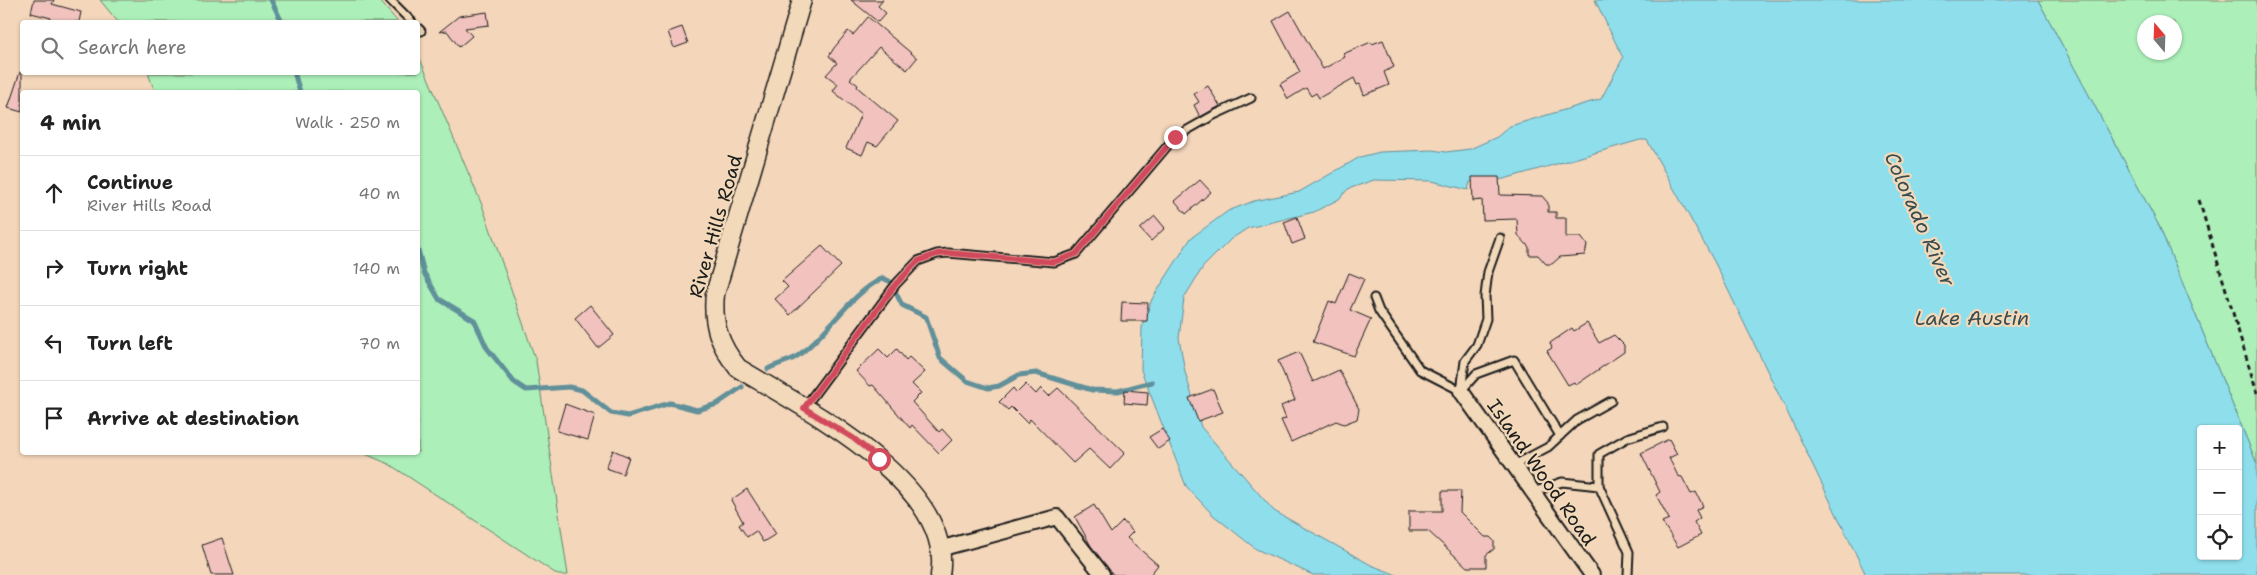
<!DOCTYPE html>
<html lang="en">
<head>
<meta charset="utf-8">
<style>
  :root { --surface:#fff; --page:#f2f2f2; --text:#222; --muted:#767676; --line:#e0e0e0 }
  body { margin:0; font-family:"Shantell Sans",sans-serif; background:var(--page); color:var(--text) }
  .controls { position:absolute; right:15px; bottom:15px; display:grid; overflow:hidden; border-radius:5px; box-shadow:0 1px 4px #0004 }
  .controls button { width:45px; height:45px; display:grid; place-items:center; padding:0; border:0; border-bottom:1px solid var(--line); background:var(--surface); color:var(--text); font:25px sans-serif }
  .compass { position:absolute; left:2137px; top:15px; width:45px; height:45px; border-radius:50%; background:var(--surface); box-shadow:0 1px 4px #0004; rotate:341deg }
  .stop { position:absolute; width:15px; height:15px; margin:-11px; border:4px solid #d1495b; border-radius:50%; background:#fff }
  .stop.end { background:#d1495b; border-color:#fff; box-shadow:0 1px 5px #0008 }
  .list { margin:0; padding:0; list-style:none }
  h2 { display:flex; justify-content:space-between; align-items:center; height:65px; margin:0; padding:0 20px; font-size:21px }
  h2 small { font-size:16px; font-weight:400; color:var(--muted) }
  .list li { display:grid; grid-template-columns:32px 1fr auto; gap:15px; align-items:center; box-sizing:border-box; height:75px; padding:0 20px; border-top:1px solid var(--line) }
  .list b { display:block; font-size:19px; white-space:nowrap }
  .list p { margin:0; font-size:16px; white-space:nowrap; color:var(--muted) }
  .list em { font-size:16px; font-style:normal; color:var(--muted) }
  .icon { flex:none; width:28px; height:28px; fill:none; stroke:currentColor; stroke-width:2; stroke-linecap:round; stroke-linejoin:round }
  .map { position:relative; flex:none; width:2257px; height:575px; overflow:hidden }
  .search { position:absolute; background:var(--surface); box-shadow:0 1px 4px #0004; left:20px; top:20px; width:400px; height:55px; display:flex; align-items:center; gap:12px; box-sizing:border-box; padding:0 18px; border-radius:5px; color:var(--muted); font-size:19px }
  .panel { position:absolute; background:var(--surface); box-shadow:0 1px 4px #0004; left:20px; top:90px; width:400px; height:365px; border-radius:5px }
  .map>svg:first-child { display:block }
</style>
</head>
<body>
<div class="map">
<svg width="2257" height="575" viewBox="0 0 2257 575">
  <rect width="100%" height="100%" fill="#f4d6bb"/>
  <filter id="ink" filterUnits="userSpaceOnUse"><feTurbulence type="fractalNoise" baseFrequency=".02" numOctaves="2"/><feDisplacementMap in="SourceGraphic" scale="10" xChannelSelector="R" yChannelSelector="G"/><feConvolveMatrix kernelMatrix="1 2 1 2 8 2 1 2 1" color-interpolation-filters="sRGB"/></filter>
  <g filter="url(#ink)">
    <!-- green -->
    <g fill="#acefb9" stroke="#64866a" fill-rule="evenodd">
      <path d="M 100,0 L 379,0 L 398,22 L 118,22 Z"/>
      <path d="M 2038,0 L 2257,0 L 2257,464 L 2159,226 ZM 2144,22 L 2174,22 L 2174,52 L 2144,52 Z"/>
      <path d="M 418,54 L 482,205 L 536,361 L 568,575 L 558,575 L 389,464 L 363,453 L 418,452 L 418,92 L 155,92 L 148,73 L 418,72 Z"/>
    </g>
    <!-- water -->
    <path fill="#8fdeec" stroke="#619099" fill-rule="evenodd" d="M 1595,0 L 2038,0 L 2159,226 L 2257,464 L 2257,575 L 1866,575 L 1715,263 L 1647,140 L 1640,140 L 1504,179 L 1470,182 L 1468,190 L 1432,181 L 1374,180 L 1348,189 L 1339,199 L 1314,212 L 1248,228 L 1231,239 L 1203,267 L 1184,298 L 1179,338 L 1185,372 L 1201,427 L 1274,511 L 1371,565 L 1397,575 L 1313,575 L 1256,549 L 1213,515 L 1186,486 L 1141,370 L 1142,327 L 1152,299 L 1191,238 L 1228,211 L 1254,201 L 1299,192 L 1360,157 L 1380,152 L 1432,150 L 1446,152 L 1470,149 L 1497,137 L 1510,126 L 1601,99 L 1623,58 ZM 2201,429 L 2238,429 L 2238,556 L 2201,556 Z"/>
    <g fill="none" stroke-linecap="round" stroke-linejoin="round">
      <!-- stream -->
      <g stroke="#619099" stroke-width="5">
        <path d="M 271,0 L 282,22"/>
        <path d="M 294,72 L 300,92"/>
        <path d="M 418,250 L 424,273 L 439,299 L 474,320 L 487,348 L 514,382 L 526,390 L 569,387 L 582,390 L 611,413 L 628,416 L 670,403 L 697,410 L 717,404 L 742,387"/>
        <path d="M 896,293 L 902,305 L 926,317 L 940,358 L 967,381 L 988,388 L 999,386 L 1019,375 L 1036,373 L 1092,390 L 1118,391 L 1152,382"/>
        <path d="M 768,369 C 776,364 788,362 796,357 C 829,334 848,295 883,278 L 889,281"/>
      </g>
    </g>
    <!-- building -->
    <g fill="#f1c2be" stroke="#1c1c1c">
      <path d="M 34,0 L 54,0 L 52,4 L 81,12 L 79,22 L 50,22 L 51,18 L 31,13 Z"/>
      <path d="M 851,0 L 883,0 L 878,6 L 886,13 L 878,22 Z"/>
      <path d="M 1290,11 L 1323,69 L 1345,57 L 1343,54 L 1371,42 L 1372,44 L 1383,40 L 1394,67 L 1384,72 L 1389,85 L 1364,95 L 1360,84 L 1357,85 L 1354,78 L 1319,98 L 1316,93 L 1311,96 L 1306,88 L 1288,99 L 1280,84 L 1300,72 L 1273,21 Z"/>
      <path d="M 487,12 L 489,25 L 465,28 L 472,36 L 459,47 L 447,31 L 439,32 L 459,16 Z"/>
      <path d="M 868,17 L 917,58 L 907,70 L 879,47 L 850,79 L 858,85 L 857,87 L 898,121 L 877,146 L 868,142 L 862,155 L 846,148 L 861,114 L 833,91 L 838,84 L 826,75 L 837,63 L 829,56 L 834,48 L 848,31 L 853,35 Z"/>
      <path d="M 682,27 L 688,43 L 674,48 L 668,32 Z"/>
      <path d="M 20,72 L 22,72 L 22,112 L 8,108 Z"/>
      <path d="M 1208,86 L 1220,106 L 1200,117 L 1194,105 L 1199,102 L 1194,94 Z"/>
      <path d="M 1472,177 L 1499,177 L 1500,195 L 1542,196 L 1548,203 L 1548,212 L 1556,212 L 1556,218 L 1566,218 L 1566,237 L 1581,237 L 1587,245 L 1585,255 L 1560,257 L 1552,264 L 1546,264 L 1538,255 L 1529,255 L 1529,247 L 1518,235 L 1517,219 L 1483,220 L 1482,200 L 1473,201 Z"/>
      <path d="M 1200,180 L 1211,192 L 1186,214 L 1175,201 Z"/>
      <path d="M 1155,216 L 1165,228 L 1151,241 L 1140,229 Z"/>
      <path d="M 1297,217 L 1305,239 L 1292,244 L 1284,222 Z"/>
      <path d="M 822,246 L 841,266 L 790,315 L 775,299 L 788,287 L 782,281 Z"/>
      <path d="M 1349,273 L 1364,279 L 1350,310 L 1371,319 L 1354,356 L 1313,342 L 1329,301 L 1336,304 Z"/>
      <path d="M 1122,302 L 1148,303 L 1147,321 L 1121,321 Z"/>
      <path d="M 590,305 L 614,335 L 598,348 L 575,318 Z"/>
      <path d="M 1587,323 L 1599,343 L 1614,335 L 1624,345 L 1624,352 L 1576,385 L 1574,382 L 1568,385 L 1547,351 L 1552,348 L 1550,343 L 1572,328 L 1574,331 Z"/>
      <path d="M 879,349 L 888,358 L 897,349 L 906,360 L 909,357 L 925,372 L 912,384 L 921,393 L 912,402 L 939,432 L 942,429 L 952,440 L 939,453 L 912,425 L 910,428 L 873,385 L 870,386 L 856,371 Z"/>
      <path d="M 1299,352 L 1313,382 L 1339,370 L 1359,409 L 1357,419 L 1344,424 L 1336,421 L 1291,442 L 1281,420 L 1286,419 L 1281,406 L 1295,400 L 1278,361 Z"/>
      <path d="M 1026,384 L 1036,394 L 1041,388 L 1049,396 L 1058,388 L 1125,453 L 1110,469 L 1089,449 L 1073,463 L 1030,419 L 1027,423 L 1011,407 L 1008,410 L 999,402 L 1013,388 L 1017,393 Z"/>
      <path d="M 1213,389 L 1223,412 L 1198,421 L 1189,398 Z"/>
      <path d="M 1125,390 L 1148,392 L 1147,405 L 1124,403 Z"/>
      <path d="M 565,404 L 595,415 L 588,440 L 557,431 Z"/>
      <path d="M 1162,429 L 1170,441 L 1158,449 L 1149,437 Z"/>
      <path d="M 1669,439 L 1677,454 L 1669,458 L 1678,476 L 1682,477 L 1691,494 L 1696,492 L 1703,506 L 1696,510 L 1700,518 L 1694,522 L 1701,535 L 1678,547 L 1662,522 L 1669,519 L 1656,495 L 1660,492 L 1641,453 Z"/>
      <path d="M 613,450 L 629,457 L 623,474 L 606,468 Z"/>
      <path d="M 747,489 L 776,534 L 763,542 L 756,531 L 747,537 L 739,525 L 743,522 L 731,500 Z"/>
      <path d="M 1442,491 L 1461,491 L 1460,512 L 1485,537 L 1490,537 L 1494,541 L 1494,549 L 1486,555 L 1486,567 L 1467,567 L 1428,531 L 1409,531 L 1409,511 L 1442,511 Z"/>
      <path d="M 1094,505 L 1111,533 L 1123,521 L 1133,532 L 1127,538 L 1158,565 L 1150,575 L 1114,575 L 1111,572 L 1091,546 L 1075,517 Z"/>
      <path d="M 222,538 L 231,566 L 234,575 L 211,575 L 202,545 Z"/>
    </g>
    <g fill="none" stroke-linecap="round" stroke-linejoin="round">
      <!-- service casing -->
      <g stroke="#1c1c1c" stroke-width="11">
        <g id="service">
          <path d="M 390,0 L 412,22"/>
          <path d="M 418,28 L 421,31"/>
          <path d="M 1374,298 L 1379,311 L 1420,370 L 1461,391"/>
          <path d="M 1461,391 L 1465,361 L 1477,345 L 1486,319 L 1485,296 L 1488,272 L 1500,238"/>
          <path d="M 1461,391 L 1476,374 L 1514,360 L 1560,436"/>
          <path d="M 804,408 L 896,284 L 918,261 L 937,254 L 948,253 L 1054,262 L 1076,254 L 1175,137 L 1214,115 L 1251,98"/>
          <path d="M 1514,465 L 1548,447 L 1577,420 L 1611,401"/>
          <path d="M 1599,486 L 1599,454 L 1627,438 L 1663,427"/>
          <path d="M 1533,492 L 1562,482 L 1599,486 L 1629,552 L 1628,575"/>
        </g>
      </g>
      <!-- minor casing -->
      <g stroke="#1c1c1c" stroke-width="18">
        <g id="minor">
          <path d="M 1461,391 L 1592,575"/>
          <path d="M 939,549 L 1057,517 L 1102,574"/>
        </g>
      </g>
      <!-- tertiary casing -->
      <g stroke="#1c1c1c" stroke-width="21">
        <path id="tertiary" d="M 802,0 L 715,294 C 712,323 719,345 738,368 C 802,407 956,484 940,575"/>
      </g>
      <!-- path -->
      <path stroke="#1c1c1c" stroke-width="3" stroke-dasharray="5 4" stroke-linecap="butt" d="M 2199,200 L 2257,393"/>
      <!-- service -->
      <use href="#service" stroke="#f2d9b9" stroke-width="7"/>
      <!-- minor -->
      <use href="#minor" stroke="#f2d9b9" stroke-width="14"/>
      <!-- tertiary -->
      <use href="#tertiary" stroke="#f2d9b9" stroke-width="18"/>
    </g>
  </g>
  <g fill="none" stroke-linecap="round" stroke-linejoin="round" filter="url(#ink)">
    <!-- route -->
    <path stroke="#d1495b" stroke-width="6" d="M 879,459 L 853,438 L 804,408 L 896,284 L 918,261 L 937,254 L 948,253 L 1054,262 L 1076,254 L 1175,137"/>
  </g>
  <g text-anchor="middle" stroke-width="4.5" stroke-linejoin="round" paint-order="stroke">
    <!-- street labels -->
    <g font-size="19" fill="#1c1c1c" stroke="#f2d9b9">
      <text transform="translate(715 226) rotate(-74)" y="7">River Hills Road</text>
      <text transform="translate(1542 472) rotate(55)" y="7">Island Wood Road</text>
    </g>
    <!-- water labels -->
    <g font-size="20" font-style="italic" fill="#394c50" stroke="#f2d9b9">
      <text transform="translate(1920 219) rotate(66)" y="7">Colorado River</text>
      <text x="1972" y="325">Lake Austin</text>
    </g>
  </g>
</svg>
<div class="controls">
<button>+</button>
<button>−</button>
<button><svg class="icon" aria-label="locate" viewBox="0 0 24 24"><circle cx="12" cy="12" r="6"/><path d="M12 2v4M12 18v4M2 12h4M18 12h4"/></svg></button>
</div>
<svg class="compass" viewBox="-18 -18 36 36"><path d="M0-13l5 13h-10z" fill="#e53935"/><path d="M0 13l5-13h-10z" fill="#767676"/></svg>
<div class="stop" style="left:879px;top:459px"></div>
<div class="stop end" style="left:1175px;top:137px"></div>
<div class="search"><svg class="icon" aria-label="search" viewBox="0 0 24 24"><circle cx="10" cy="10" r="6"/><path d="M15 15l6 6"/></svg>Search here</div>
<section class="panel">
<h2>4 min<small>Walk · 250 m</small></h2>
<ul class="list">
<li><svg class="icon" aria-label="ahead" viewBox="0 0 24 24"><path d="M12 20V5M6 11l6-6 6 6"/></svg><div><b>Continue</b><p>River Hills Road</p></div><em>40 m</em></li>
<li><svg class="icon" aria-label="right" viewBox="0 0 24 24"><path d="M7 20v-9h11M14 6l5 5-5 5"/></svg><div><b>Turn right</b></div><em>140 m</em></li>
<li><svg class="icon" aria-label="left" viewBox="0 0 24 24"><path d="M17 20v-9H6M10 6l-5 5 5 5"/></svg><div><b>Turn left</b></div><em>70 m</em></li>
<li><svg class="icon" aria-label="arrive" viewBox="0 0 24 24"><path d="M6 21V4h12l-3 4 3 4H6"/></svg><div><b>Arrive at destination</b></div></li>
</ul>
</section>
</div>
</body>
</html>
